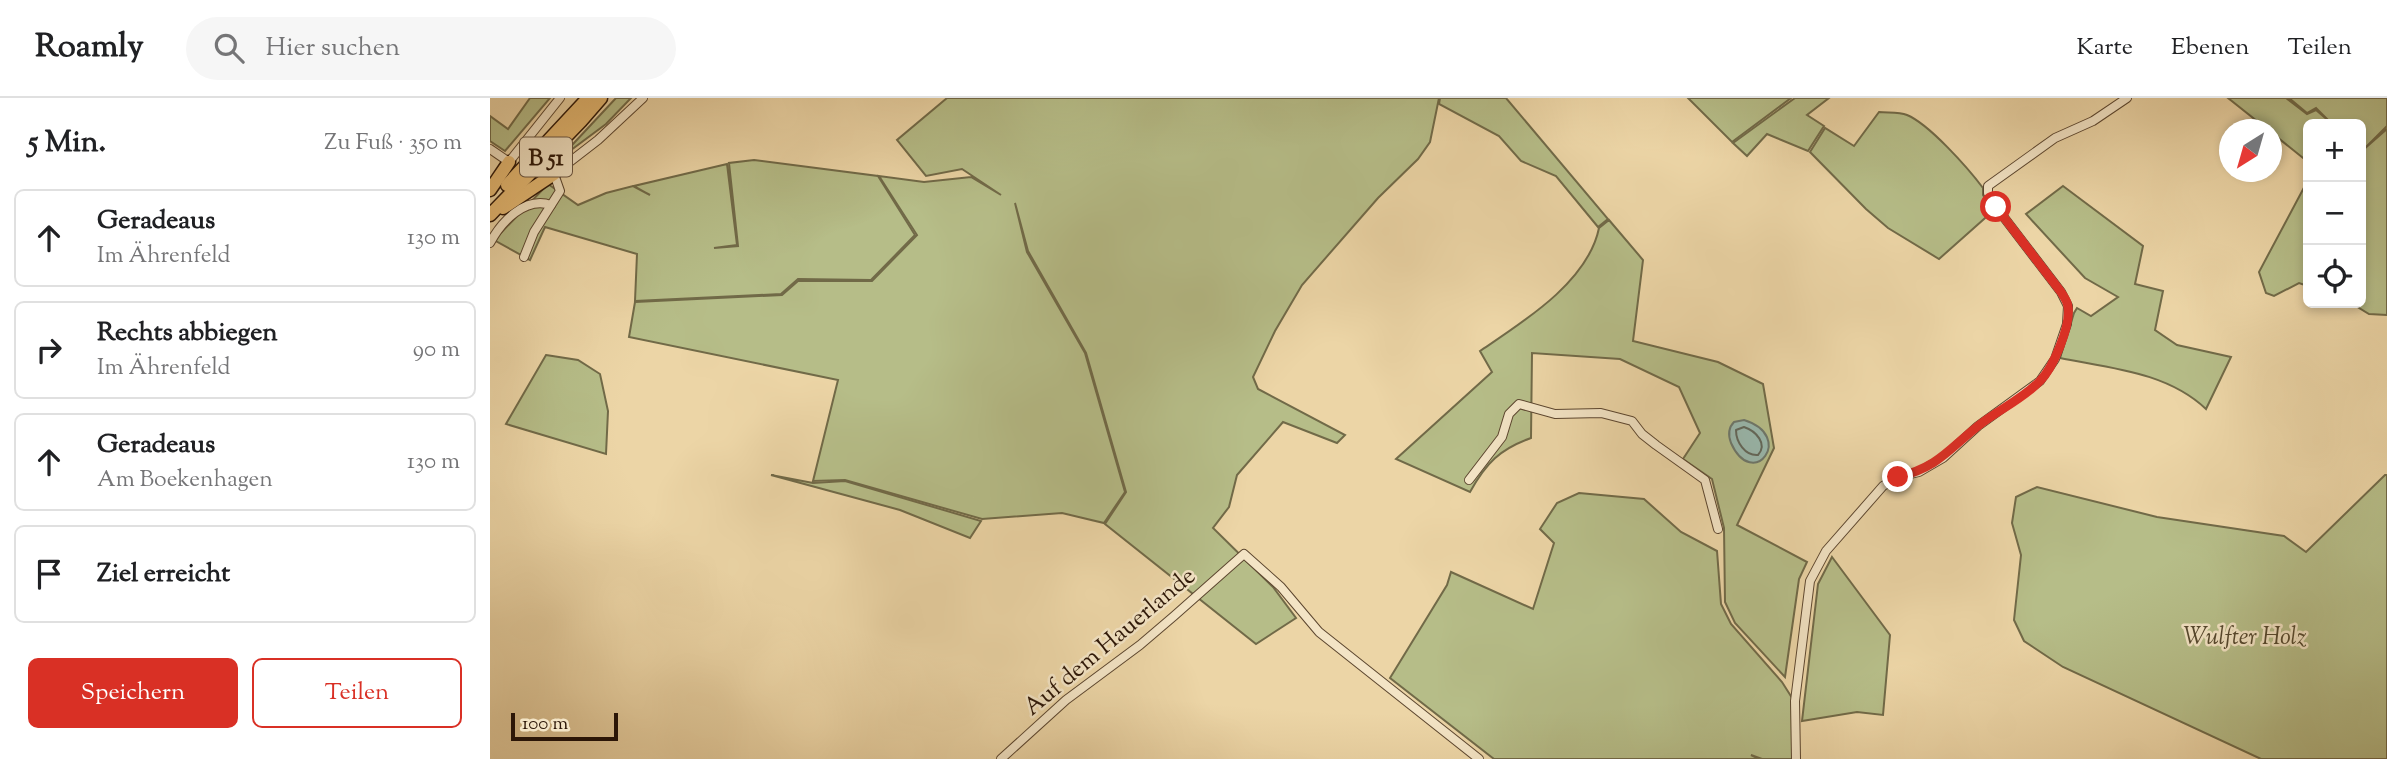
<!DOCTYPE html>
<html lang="de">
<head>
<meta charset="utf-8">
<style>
  :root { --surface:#fff; --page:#f6f6f6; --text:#202124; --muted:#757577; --line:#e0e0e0; --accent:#d93025 }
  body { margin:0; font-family:"Sorts Mill Goudy",serif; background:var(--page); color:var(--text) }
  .controls { position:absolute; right:21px; top:21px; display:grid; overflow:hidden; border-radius:10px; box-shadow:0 4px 10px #0003 }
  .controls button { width:63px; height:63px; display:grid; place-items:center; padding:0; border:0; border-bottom:2px solid var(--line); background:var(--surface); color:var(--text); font:35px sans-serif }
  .compass { position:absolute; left:1729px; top:21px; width:63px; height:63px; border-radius:50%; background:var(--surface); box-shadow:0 4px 10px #0003; rotate:217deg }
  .scale { position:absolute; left:21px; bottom:18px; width:107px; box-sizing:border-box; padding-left:7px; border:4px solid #2c1607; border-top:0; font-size:19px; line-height:24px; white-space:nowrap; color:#2c1607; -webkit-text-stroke:5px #f3e4c5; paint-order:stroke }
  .stop { position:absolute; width:21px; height:21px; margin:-16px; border:5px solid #d93025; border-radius:50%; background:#fff }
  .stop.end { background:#d93025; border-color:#fff; box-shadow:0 2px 7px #0008 }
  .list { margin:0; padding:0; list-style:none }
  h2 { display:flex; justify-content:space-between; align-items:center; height:91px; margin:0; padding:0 28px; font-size:30px }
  h2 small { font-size:23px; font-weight:400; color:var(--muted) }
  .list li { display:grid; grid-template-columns:46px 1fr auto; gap:21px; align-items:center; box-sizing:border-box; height:98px; margin:0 14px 14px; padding:0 14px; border:2px solid var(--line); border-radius:10px }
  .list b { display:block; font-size:26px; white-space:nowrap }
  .list p { margin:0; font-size:23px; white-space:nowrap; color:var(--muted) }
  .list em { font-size:23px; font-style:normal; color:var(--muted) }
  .actions { display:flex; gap:14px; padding:21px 28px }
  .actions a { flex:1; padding:16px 0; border:2px solid var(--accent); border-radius:10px; text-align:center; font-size:24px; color:var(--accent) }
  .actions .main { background:var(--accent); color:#fff }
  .icon { flex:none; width:38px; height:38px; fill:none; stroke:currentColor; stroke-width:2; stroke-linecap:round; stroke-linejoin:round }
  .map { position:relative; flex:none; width:1897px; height:661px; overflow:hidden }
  header { display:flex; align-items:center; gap:42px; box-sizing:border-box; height:98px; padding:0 35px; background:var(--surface); border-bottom:2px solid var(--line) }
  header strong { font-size:33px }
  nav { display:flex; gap:38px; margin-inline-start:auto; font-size:24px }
  .search { width:490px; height:63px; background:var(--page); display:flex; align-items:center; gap:18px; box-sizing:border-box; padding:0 24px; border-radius:38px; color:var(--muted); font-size:26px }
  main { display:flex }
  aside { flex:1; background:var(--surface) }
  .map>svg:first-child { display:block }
</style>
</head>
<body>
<header>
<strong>Roamly</strong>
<div class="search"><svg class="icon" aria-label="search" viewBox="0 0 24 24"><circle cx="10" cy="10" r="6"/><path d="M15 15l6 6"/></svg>Hier suchen</div>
<nav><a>Karte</a><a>Ebenen</a><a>Teilen</a></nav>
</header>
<main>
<aside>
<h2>5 Min.<small>Zu Fuß · 350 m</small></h2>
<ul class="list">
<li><svg class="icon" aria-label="ahead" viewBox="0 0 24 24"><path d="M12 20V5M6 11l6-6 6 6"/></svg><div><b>Geradeaus</b><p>Im Ährenfeld</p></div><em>130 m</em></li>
<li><svg class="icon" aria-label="right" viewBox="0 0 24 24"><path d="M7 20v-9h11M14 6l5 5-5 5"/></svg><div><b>Rechts abbiegen</b><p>Im Ährenfeld</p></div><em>90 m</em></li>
<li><svg class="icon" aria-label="ahead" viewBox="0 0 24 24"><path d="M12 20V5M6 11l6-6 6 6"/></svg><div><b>Geradeaus</b><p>Am Boekenhagen</p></div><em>130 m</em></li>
<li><svg class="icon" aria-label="arrive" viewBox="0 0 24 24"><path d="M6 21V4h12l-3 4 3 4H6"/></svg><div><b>Ziel erreicht</b></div></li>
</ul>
<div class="actions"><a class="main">Speichern</a><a>Teilen</a></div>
</aside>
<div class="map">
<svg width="1897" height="661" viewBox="0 0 1897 661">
  <rect width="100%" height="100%" fill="#ecd5a6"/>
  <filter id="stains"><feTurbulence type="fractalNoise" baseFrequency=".00286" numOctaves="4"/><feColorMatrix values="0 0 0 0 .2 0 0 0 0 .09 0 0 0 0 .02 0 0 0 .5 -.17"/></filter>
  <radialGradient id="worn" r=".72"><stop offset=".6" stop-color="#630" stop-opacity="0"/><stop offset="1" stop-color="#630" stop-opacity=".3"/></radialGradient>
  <!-- green -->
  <g fill="#b6bd88" stroke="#716a48" stroke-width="2">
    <path d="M 40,0 L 60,0 L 15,53 L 0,43 L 0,18 L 18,31 Z"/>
    <path d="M 126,0 L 141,0 L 116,26 L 69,61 Z"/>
    <path d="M 457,0 L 949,0 L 940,44 L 928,61 L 888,100 L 812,187 L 785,233 L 763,279 L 768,291 L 855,337 L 847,345 L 793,324 L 747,377 L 739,409 L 723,430 L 783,489 L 806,520 L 766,546 L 615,426 L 636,394 L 596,255 L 538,153 L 525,105 L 537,154 L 595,255 L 635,394 L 614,425 L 572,415 L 492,421 L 355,382 L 323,383 L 348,282 L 139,239 L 145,204 L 292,197 L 308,183 L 382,183 L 427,137 L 389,78 L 434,84 L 481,79 L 511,97 L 472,71 L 436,78 L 407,42 Z"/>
    <path d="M 950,0 L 1016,0 L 1118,121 L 1108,129 L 1066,78 L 1031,63 L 1009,38 L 949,6 Z"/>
    <path d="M 1198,0 L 1301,0 L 1242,44 Z"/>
    <path d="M 1305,0 L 1339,0 L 1317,17 L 1334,28 L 1318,53 L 1277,36 L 1257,58 L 1243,45 Z"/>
    <path d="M 1738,0 L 1796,0 L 1817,16 L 1826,12 L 1840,24 L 1826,10 L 1817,15 L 1799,0 L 1897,0 L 1897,28 L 1873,52 L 1897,31 L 1897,217 L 1879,216 L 1861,205 L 1871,205 L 1871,26 L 1818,26 L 1818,64 L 1782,35 L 1782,32 L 1777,31 Z"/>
    <path d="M 1389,14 C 1398,15 1409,14 1417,17 C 1439,26 1478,70 1493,90 L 1493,97 L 1503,113 L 1449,161 L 1398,130 L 1376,111 L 1320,54 L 1335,30 L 1364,48 Z"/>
    <path d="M 264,62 L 388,78 L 425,137 L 381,182 L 308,181 L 291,196 L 145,203 L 147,156 L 55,129 L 40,162 L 4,142 L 58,86 L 88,107 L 116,95 L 143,88 L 160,97 L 144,88 L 237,66 L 247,147 L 224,150 L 248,148 L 239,65 Z"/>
    <path d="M 1818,82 L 1818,188 L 1809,185 L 1784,198 L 1776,195 L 1769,174 Z"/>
    <path d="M 1573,88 L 1653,148 L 1645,186 L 1673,193 L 1665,232 L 1687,247 L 1741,259 L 1716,311 C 1677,274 1620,270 1570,260 L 1584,215 L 1587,210 L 1601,218 L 1628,199 L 1595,180 L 1536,116 Z"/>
    <path d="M 1119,122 L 1153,162 L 1143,243 L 1228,264 L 1273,286 L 1284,350 L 1247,427 L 1317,464 L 1309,481 L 1295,579 L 1245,525 L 1235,504 L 1234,430 L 1222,381 L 1193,361 L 1210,335 L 1189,289 L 1130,261 L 1042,255 L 1041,340 C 1010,351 996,365 980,394 L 906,361 L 1002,274 L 990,253 C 1033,224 1098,184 1109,130 Z"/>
    <path d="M 56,257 L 88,262 L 110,276 L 118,313 L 116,356 L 16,326 Z"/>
    <path d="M 281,377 L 323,385 L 355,383 L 491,423 L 480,440 L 410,412 Z"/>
    <path d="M 1895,377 L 1897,377 L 1897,661 L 1771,661 L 1573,569 L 1534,543 L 1524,522 L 1531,457 L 1522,425 L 1526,399 L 1547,389 L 1667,419 L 1794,438 L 1816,454 Z"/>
    <path d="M 1089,395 L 1154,401 L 1191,434 L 1227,453 L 1231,506 L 1241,526 L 1292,584 L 1304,603 L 1304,661 L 1272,661 L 1261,657 L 1269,661 L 1004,661 L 900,580 L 957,487 L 961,474 L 1043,511 L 1064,445 L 1050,431 L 1067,405 Z"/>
    <path d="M 1342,459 L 1400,537 L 1393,617 L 1367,614 L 1312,623 L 1328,486 Z"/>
  </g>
  <!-- water -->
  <path fill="#99b8ad" stroke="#6d776b" stroke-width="2" d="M 1254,322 C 1306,338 1263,394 1241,345 C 1238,337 1238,330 1244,324 Z"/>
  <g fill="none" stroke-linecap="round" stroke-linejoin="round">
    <!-- shore -->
    <path stroke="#62675a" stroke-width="2" d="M 1254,329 C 1266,333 1278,346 1268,357 C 1255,358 1246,344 1246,332 Z"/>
    <!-- minor casing -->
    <g stroke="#5c462f" stroke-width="10">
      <g id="minor">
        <path d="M 0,51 L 19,64 L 70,0"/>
        <path d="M 0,145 C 11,124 35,98 61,107"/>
        <path d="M 34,159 L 44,134 L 70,93 L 64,76 L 108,42 L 153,0"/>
        <path d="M 979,382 L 1012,339 L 1019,316 L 1029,306 L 1065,316 L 1111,315 L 1142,323 L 1152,336 L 1166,347 L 1215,382 L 1228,431"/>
        <path d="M 511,661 L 576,602 L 650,547 L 684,518 L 754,456 L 791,489 L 829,534 L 989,661"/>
        <path d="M 1306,661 L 1305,603 L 1320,483 L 1336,453 L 1393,388 L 1408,379 L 1429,374 L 1453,360 L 1488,328 L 1550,283 L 1565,261 L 1577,226 L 1578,208 L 1571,194 L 1506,109 L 1498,95 L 1498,88 L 1565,40 L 1603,23 L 1637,0"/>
      </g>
    </g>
    <!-- highway casing -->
    <g stroke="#2c1607" stroke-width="15">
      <g id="highway">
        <path d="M 17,87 L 98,0"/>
        <path d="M 0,92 L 19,64"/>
        <path d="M 13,110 L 64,76"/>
        <path d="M 0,117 L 91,23 L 111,0"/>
      </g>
    </g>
    <!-- minor -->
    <use href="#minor" stroke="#f3e4c5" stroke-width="8"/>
    <!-- highway -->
    <use href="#highway" stroke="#e6ba73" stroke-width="12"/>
  </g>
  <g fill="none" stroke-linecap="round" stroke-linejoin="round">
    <!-- route -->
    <path stroke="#d93025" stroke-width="9" d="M 1408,379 C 1448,369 1458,352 1488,328 C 1508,312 1533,301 1550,283 C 1563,270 1581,228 1578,209 C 1578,204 1574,199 1571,194 L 1506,109"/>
  </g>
  <g text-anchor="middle" stroke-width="5" stroke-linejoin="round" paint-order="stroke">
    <!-- shield labels -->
    <rect fill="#f3e4c5" stroke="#685440" stroke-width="2" x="30" y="39.5" width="52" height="39" rx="5"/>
    <g font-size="23" font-weight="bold" fill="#2c1607">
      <text x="56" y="67">B 51</text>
    </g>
    <!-- park labels -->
    <g font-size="24" font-style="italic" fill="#55482e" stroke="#f3e4c5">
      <text x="1755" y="546">Wulfter Holz</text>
    </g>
    <!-- street labels -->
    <g font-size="24" fill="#2c1607" stroke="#f3e4c5">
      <text transform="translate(619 543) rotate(-40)" y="8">Auf dem Hauerlande</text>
    </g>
  </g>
  <rect width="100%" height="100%" filter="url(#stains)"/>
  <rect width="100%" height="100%" fill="url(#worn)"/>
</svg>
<div class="controls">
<button>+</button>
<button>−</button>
<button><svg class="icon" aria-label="locate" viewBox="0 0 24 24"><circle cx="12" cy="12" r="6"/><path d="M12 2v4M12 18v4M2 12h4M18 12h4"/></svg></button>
</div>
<svg class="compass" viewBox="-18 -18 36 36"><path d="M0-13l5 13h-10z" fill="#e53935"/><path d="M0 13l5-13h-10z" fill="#757577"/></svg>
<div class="scale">100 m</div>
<div class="stop" style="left:1506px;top:109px"></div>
<div class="stop end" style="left:1408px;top:379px"></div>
</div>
</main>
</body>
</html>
